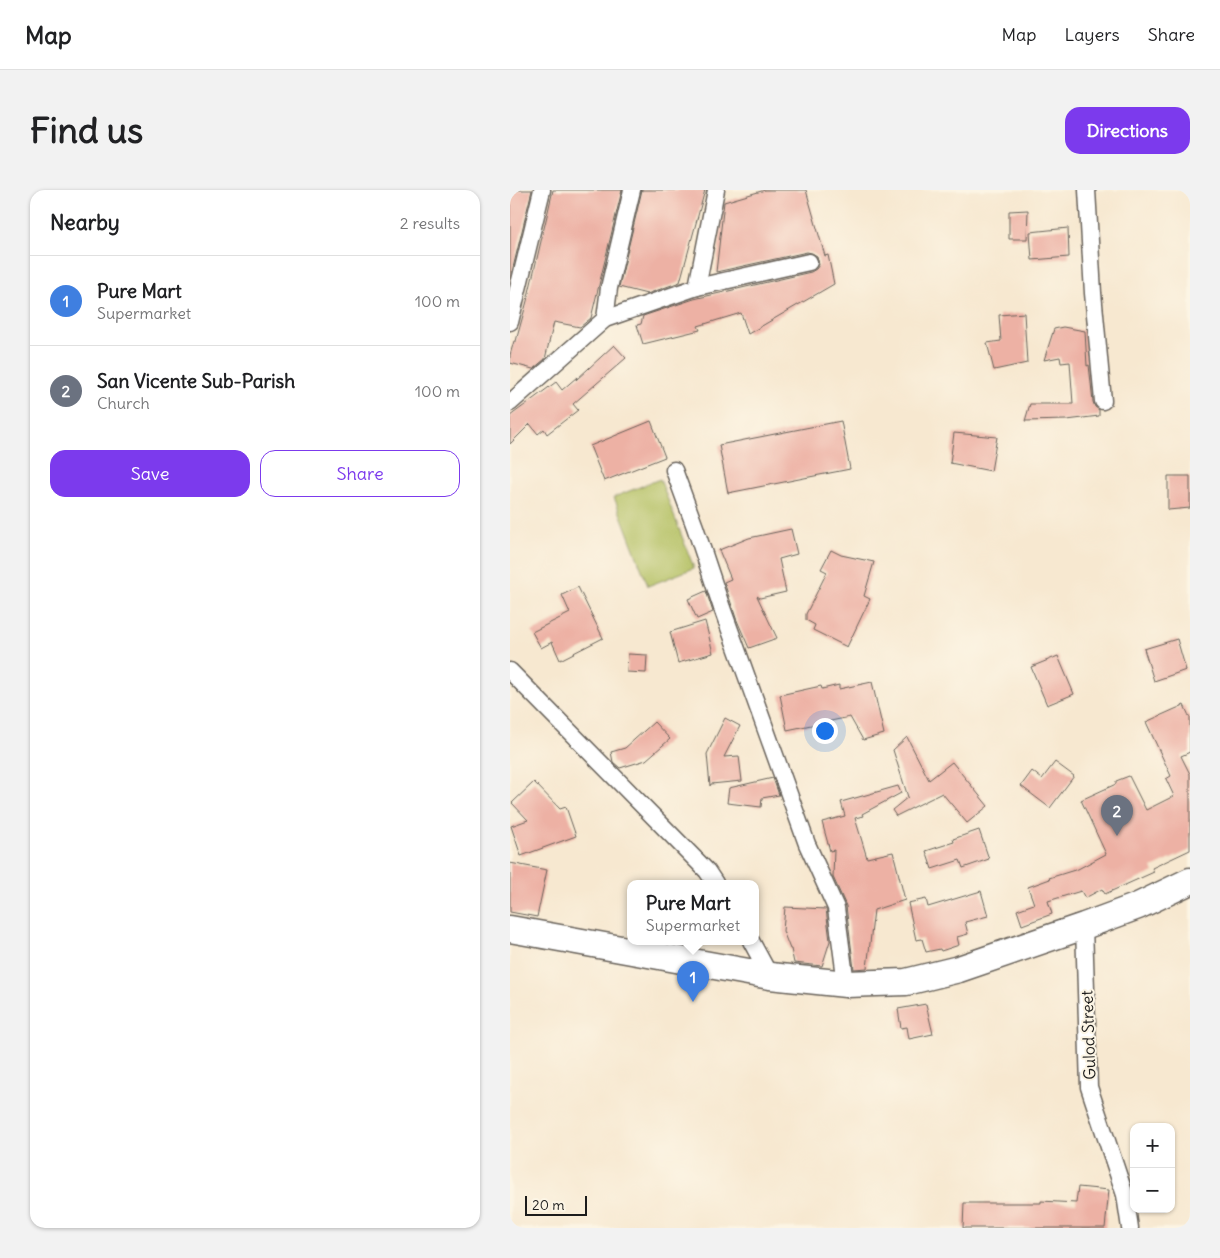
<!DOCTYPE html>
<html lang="en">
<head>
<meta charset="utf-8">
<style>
  :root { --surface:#fff; --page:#f2f2f2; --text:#202124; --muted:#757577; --line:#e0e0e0; --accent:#7c3aed }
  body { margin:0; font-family:Delius,sans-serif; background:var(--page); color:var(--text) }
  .controls { position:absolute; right:15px; bottom:15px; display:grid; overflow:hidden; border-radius:10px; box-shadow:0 1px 4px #0004 }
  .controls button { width:45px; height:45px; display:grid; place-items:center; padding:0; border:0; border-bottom:1px solid var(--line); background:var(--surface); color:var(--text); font:25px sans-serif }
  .scale { position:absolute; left:15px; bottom:12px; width:62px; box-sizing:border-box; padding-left:5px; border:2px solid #1c1c1c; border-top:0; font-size:14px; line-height:18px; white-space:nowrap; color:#1c1c1c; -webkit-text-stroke:4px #fcf5e5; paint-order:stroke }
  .you { position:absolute; left:314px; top:540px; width:18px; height:18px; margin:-12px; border:4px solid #fff; border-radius:50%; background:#1a73e8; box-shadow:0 0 0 8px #1a73e833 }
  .badge { display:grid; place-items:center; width:32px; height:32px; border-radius:50%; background:var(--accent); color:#fff; font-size:16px; font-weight:700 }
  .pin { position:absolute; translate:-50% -41px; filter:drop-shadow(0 1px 2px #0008) }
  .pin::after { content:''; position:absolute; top:26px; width:18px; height:15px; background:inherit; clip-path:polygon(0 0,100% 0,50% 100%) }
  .popup { position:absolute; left:117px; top:690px; width:132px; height:65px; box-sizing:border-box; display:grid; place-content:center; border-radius:10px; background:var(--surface); filter:drop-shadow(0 1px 4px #0005); font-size:16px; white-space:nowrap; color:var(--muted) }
  .popup b { font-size:19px; color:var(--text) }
  .popup::after { content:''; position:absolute; left:50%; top:100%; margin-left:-10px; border:10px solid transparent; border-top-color:var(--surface) }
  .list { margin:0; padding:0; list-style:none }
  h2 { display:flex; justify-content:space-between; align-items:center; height:65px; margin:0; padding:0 20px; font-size:21px }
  h2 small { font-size:16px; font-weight:400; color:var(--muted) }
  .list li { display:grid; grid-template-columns:32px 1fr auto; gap:15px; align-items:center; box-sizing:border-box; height:90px; padding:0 20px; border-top:1px solid var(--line) }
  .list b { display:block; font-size:19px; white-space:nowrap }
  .list p { margin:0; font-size:16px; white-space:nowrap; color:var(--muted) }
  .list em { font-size:16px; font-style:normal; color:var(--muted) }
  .actions { display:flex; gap:10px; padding:15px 20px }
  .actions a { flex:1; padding:11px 0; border:1px solid var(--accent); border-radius:15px; text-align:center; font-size:18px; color:var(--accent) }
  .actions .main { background:var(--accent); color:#fff }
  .map { position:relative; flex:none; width:680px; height:1038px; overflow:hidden; border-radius:15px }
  header { display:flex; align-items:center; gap:30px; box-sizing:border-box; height:70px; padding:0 25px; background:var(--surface); border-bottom:1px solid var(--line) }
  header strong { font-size:24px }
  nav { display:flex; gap:28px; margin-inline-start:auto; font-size:18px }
  .intro { display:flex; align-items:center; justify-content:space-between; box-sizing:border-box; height:120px; padding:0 30px }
  h1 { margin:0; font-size:35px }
  .button { padding:12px 22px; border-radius:15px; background:var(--accent); color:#fff; font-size:18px; font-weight:700 }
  main { display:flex; gap:30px; padding:0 30px }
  aside { flex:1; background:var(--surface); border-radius:15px; box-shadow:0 1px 4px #0004 }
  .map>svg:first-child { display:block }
</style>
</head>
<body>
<header>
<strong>Map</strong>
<nav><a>Map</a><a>Layers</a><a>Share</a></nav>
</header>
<div class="intro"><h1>Find us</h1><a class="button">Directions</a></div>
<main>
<aside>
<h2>Nearby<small>2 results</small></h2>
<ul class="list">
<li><span class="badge" style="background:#3f7fe0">1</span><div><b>Pure Mart</b><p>Supermarket</p></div><em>100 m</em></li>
<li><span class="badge" style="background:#6b7280">2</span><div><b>San Vicente Sub-Parish</b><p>Church</p></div><em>100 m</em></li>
</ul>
<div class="actions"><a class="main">Save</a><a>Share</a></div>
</aside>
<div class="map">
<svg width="680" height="1038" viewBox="0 0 680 1038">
  <rect width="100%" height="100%" fill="#fcf5e5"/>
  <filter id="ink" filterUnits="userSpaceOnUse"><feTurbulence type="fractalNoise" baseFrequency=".02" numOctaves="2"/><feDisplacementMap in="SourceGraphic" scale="10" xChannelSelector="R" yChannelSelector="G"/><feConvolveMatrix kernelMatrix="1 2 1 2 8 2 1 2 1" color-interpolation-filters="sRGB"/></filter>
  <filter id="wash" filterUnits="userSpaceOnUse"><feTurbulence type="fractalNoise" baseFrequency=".0096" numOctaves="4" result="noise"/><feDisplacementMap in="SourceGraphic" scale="20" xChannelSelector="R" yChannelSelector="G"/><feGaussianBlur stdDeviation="1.12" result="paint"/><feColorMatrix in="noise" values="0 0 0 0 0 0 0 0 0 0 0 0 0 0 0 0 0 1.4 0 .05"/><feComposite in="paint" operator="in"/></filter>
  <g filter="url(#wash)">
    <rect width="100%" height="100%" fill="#f7e8d0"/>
    <!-- green -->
    <path fill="#b3c062" stroke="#686e3f" d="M 150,289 L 184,378 L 138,396 L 104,307 Z"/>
    <g id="blocks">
      <!-- building -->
      <g fill="#edb1a4">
        <path d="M 0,0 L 22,0 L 0,90 Z"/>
        <path d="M 43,0 L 112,0 L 81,128 L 70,137 L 44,132 L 35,169 L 23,179 L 0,173 L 0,165 L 4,151 L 6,151 L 17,111 Z"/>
        <path d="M 132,0 L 195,0 L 170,92 L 137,104 L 109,97 Z"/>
        <path d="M 255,0 L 296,0 L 315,66 L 318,65 L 324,94 L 238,144 L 231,123 L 188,136 L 190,140 L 133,154 L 127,135 L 131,134 L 133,126 L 184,109 L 301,82 L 306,79 L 309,75 L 307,66 L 302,63 L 297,62 L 206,82 L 214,12 Z"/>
        <path d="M 518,20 L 517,49 L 499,49 L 499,21 Z"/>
        <path d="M 558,38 L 559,67 L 522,70 L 520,42 Z"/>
        <path d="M 514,123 L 517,173 L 484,180 L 477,153 L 491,151 L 489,125 Z"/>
        <path d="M 553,137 L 575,141 L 577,176 L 579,175 L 583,212 L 585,217 L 589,220 L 589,226 L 557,230 L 515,231 L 520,214 L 563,214 L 560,172 L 551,173 L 550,167 L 534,170 L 544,139 Z"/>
        <path d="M 104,155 L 116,168 L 63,214 L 68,220 L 37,244 L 34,239 L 28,244 L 20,234 L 0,254 L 0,226 L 46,192 L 52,200 L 67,187 L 66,190 Z"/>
        <path d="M 141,231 L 155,267 L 94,291 L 80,256 Z"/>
        <path d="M 331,231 L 340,279 L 218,303 L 209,255 Z"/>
        <path d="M 444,243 L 487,247 L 481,281 L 440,273 Z"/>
        <path d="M 658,286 L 680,286 L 680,318 L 658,320 Z"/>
        <path d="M 281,339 L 287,364 L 269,369 L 276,402 L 250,408 L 247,406 L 267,448 L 239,458 L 226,428 L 214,392 L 221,389 L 209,360 L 239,348 Z"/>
        <path d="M 321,360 L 331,365 L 364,372 L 354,406 L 360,409 L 337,457 L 303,440 L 305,435 L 296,430 L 296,424 L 317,382 L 311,379 Z"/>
        <path d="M 68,397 L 93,448 L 50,470 L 42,452 L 31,458 L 22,442 L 60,423 L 52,405 Z"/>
        <path d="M 196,401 L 203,422 L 187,429 L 178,409 Z"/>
        <path d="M 195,431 L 203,463 L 168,473 L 160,442 Z"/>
        <path d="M 667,449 L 676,480 L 644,491 L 634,459 Z"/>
        <path d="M 118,464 L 137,465 L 136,483 L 117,482 Z"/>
        <path d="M 548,466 L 564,504 L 537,515 L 521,477 Z"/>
        <path d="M 362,492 L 374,544 L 353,550 L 340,527 L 277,540 L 270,505 L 311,496 L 312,499 L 329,495 L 329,499 Z"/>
        <path d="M 674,515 L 680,528 L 680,562 L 671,566 L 680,584 L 680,660 L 642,678 L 644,682 L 595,704 L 592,699 L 575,708 L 571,701 L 538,711 L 542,724 L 512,735 L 507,720 L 524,714 L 518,697 L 540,689 L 539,688 L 568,679 L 596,664 L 571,610 L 606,594 L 606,591 L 619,586 L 636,620 L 664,606 L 656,589 L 661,586 L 636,532 Z"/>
        <path d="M 215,528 L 230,536 L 214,567 L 229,566 L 232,591 L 201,594 L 200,596 L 197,564 Z"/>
        <path d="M 144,532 L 160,549 L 136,570 L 110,578 L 103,572 L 101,562 L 115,558 Z"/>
        <path d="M 397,547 L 419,590 L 442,572 L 478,616 L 457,633 L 432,603 L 386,626 L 382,620 L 398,607 L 383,560 Z"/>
        <path d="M 545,572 L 564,586 L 540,618 L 511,596 L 522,581 L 532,589 Z"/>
        <path d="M 263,588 L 269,605 L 252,608 L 251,617 L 217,613 L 219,598 Z"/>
        <path d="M 24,592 L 50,619 L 56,617 L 66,646 L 11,666 L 1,636 L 18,630 L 2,613 Z"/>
        <path d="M 388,596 L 391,603 L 352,624 L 353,626 L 345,628 L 357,668 L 383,662 L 395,710 L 364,720 L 357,778 L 344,779 L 336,716 L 323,687 L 324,660 L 320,661 L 312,632 L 335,626 L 331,612 Z"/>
        <path d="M 469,640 L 479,669 L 453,678 L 450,670 L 422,679 L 416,661 L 444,652 L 443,649 Z"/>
        <path d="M 0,673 L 37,680 L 27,727 L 0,722 Z"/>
        <path d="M 471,701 L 478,726 L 455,732 L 458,744 L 447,747 L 449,755 L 431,761 L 430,759 L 416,762 L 412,749 L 406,750 L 398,713 L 416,709 L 418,717 Z"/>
        <path d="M 275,717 L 316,719 L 320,751 L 312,776 L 284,773 L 281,759 L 280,759 L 273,741 Z"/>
        <path d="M 416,814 L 423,844 L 399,849 L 397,837 L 391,838 L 388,819 Z"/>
        <path d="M 568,997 L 599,1000 L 595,1038 L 453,1038 L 454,1013 L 531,1013 L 531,1011 L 566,1013 Z"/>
      </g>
    </g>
  </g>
  <g filter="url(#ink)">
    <use href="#blocks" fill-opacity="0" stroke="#69635b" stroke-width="1"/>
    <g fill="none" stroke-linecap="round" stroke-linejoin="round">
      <!-- minor casing -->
      <g stroke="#69635b" stroke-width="19">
        <g id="minor">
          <path d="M 577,0 L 583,103 L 593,211"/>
          <path d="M 187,97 L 299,72"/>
          <path d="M 95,129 L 99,98 L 122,0"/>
          <path d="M 0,132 L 32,0"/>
          <path d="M 0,213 L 95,129 L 187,97 L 206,0"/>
          <path d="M 164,280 L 185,337 L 212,418 L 297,654 L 326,718 L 336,794"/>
          <path d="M 0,481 L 197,681 L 205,693"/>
          <path d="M 574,736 L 579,897 L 615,1005 L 620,1038"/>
          <path d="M 241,751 L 260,786"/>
        </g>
      </g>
      <!-- primary casing -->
      <g stroke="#69635b" stroke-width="29">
        <path id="primary" d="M 0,739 L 260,786 L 336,794 L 396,792 L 449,779 L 574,736 L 628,716 L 680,691"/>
      </g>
      <!-- minor -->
      <use href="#minor" stroke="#fff" stroke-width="16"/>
      <!-- primary -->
      <use href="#primary" stroke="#fff" stroke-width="26"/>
    </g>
  </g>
  <g text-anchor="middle" stroke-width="4" stroke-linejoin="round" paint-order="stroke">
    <!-- street labels -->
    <g font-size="16" fill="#1c1c1c" stroke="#fcf5e5">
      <text transform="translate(578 845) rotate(-92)" y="6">Gulod Street</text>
    </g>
  </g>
</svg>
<div class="controls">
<button>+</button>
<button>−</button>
</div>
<div class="scale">20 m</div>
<div class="you"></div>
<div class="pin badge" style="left:183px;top:812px;background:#3f7fe0">1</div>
<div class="popup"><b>Pure Mart</b>Supermarket</div>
<div class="pin badge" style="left:607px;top:646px;background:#6b7280">2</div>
</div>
</main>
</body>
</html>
